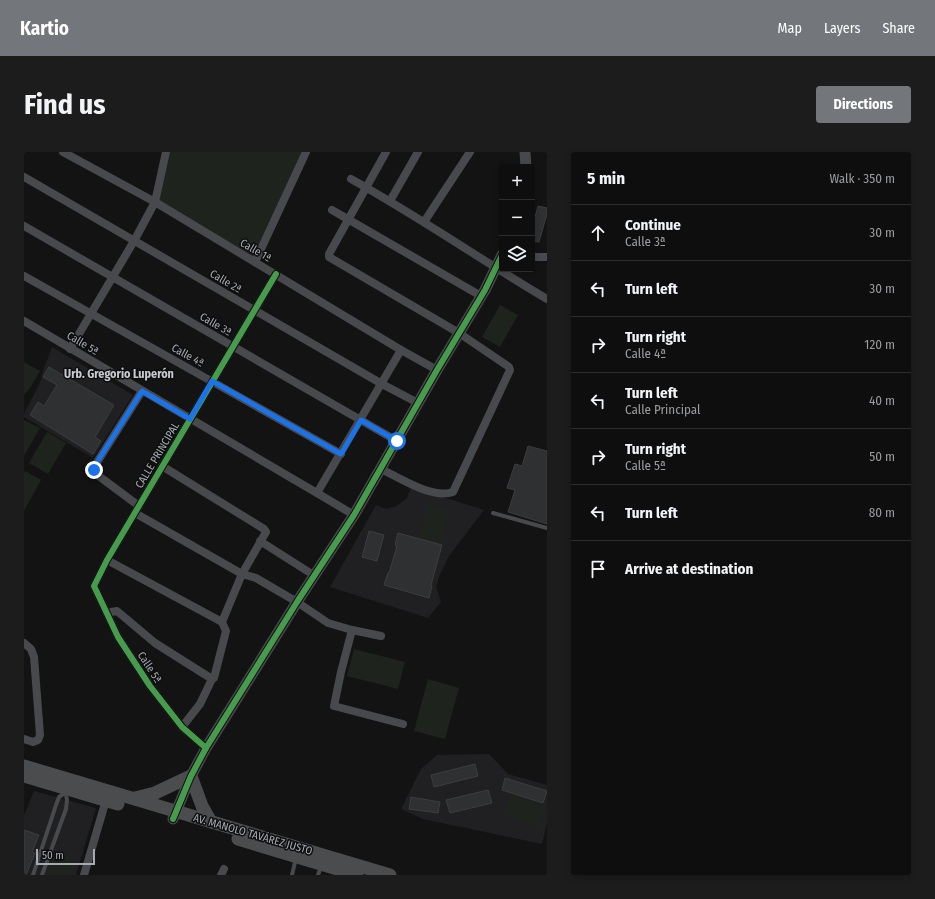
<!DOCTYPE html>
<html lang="en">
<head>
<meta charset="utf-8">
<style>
  :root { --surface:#0e0e0f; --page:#1c1c1d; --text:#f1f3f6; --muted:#9b9c9e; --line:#2e2e2f; --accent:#73767b }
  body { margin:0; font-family:"Fira Sans Condensed",sans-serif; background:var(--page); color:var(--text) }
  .controls { position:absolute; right:12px; top:12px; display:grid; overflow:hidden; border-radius:4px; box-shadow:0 2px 6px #0003 }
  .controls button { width:36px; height:36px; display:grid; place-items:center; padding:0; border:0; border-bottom:1px solid var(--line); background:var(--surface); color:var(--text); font:20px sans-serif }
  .scale { position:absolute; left:12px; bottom:10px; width:59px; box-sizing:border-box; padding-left:4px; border:2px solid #a6abb3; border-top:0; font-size:11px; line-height:14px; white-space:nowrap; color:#a6abb3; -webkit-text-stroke:3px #0e0e0f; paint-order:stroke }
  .stop { position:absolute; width:12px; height:12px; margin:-9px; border:3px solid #1a73e8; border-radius:50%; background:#fff }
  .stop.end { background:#1a73e8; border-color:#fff; box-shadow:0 1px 4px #0008 }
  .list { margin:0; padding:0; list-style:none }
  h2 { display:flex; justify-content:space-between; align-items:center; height:52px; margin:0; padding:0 16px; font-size:17px }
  h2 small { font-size:13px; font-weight:400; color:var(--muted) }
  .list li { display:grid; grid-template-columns:26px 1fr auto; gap:12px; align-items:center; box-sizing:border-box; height:56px; padding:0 16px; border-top:1px solid var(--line) }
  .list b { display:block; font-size:15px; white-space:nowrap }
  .list p { margin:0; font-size:13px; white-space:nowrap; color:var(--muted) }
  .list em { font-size:13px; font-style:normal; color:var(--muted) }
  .icon { flex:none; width:22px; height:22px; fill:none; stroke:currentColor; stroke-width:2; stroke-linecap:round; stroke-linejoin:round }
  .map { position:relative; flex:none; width:523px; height:723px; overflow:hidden; border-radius:4px }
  header { display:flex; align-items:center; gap:24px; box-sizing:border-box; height:56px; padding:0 20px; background:var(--accent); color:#fff }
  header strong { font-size:19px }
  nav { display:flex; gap:22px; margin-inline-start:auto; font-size:14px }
  .intro { display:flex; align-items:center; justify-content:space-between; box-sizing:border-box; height:96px; padding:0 24px }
  h1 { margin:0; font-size:28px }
  .button { padding:10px 18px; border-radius:4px; background:var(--accent); color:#fff; font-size:14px; font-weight:700 }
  main { display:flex; gap:24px; padding:0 24px }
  aside { flex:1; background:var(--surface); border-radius:4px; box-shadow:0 2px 6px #0003 }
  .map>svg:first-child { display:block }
</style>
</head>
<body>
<header>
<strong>Kartio</strong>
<nav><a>Map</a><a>Layers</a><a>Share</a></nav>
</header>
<div class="intro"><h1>Find us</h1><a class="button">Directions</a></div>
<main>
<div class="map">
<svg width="523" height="723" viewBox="0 0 523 723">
  <rect width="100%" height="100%" fill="#131314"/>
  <!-- built -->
  <g fill="#202022">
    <path d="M 28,195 L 109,243 L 69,306 L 0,265 L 0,262 L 16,231 L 20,216 Z"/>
    <path d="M 387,335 L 460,358 L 425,404 L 416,422 L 412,435 L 417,450 L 404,466 L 306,435 L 352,353 L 362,357 L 373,354 L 383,346 Z"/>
    <path d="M 465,602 L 484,622 L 523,633 L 523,671 L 518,692 L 399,667 L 377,657 L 397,617 L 413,603 Z"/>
    <path d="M 10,639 L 72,656 L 52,723 L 0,723 L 0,664 Z"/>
  </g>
  <!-- green -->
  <g fill="#1e231e">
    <path d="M 142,0 L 282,0 L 231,110 L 131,50 Z"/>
    <path d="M 476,153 L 494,163 L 476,195 L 458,185 Z"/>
    <path d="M 0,210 L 16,219 L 6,236 L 0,243 Z"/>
    <path d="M 0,268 L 16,276 L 0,304 Z"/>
    <path d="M 23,280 L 42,291 L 24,322 L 5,311 Z"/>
    <path d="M 1,319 L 17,328 L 0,359 L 0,321 Z"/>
    <path d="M 404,354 L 426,359 L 417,391 L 396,385 Z"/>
    <path d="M 330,497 L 381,510 L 374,537 L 323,524 Z"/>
    <path d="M 404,527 L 435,536 L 421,587 L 390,579 Z"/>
    <path d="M 487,643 L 523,655 L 516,676 L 480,664 Z"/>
    <path d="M 33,699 L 54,709 L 47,723 L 22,723 Z"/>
  </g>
  <!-- building -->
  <g fill="#2f3031" stroke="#3c3d40">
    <path d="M 514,54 L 523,56 L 523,62 L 515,90 L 508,89 L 508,76 Z"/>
    <path d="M 25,215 L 90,253 L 71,285 L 77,289 L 69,302 L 6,263 L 14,250 L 20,254 L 33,233 L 19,225 Z"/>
    <path d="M 504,294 L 523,299 L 523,372 L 484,360 L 491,338 L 483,336 L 491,312 L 498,314 Z"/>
    <path d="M 345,379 L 360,383 L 353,409 L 338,405 Z"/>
    <path d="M 374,381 L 418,393 L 407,433 L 408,434 L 405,446 L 360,433 L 364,421 L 365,421 L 373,394 L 371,393 Z"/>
    <path d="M 451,612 L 454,624 L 410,635 L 407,623 Z"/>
    <path d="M 481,626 L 523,639 L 519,651 L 478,638 Z"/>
    <path d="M 464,638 L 468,651 L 426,661 L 422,648 Z"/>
    <path d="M 387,645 L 416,650 L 414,661 L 385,657 Z"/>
    <path d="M 0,678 L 15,683 L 8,700 L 11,701 L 2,723 L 0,723 Z"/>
  </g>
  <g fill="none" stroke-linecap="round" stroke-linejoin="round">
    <!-- lane -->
    <g stroke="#48494c" stroke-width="4">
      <path d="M 469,361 L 523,376"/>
      <path d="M 9,723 L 32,653 L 35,645 L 41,641"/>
      <path d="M 18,723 L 42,657 L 43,648 L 41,638"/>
      <path d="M 268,723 L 272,706"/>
      <path d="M 294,723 L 297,715"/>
    </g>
    <!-- street -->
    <g stroke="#48494c" stroke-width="8">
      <path d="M 39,0 L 131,50 L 377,198 L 413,218"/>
      <path d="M 0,25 L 358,232 L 394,251"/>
      <path d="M 327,27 C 394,64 457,108 523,147"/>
      <path d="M 366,49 L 394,0"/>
      <path d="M 308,58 L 457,144"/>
      <path d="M 400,70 L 446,0"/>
      <path d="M 0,74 L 373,289"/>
      <path d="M 508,105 L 523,105"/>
      <path d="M 231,110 L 282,0"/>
      <path d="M 0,124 L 317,302"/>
      <path d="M 0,169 L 293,341"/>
      <path d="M 46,197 L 110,89 L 131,50 L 142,0"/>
      <path d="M 138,314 L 240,377 L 242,380 L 218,422 L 198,470 L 202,479 L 190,526 L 188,527 L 176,552 L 158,575"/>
      <path d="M 357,317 C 376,326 407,347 429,340 L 486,218 L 485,215 L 435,181 L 305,105 L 305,102 L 362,0"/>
      <path d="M 115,354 L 72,322 L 70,315 L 118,239"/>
      <path d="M 111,361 L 218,422 L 232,426 L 273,450 L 304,471 L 328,478 L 357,484"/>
      <path d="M 330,363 L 293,341 L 377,198"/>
      <path d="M 236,389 L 291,424"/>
      <path d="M 83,408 L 198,470"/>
      <path d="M 83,462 L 87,460 L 93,459 L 131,491 L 188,527"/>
      <path d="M 328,478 L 317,520 L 310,554 L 379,572"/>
      <path d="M 0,491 L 7,497 L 10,505 L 16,583 L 14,588 L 9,590 L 0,587"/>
      <path d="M 182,596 L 158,575 L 126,534 L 94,485 L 70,434 L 83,408 L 252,122"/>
      <path d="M 60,723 L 82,648"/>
      <path d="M 197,723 L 200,717"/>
    </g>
    <!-- secondary -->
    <g stroke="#47484a" stroke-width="11">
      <path d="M 501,0 L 502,15"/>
      <path d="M 149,667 L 167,624 L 182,596 L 273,450 L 330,363 L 413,218 L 461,138 L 478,103"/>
    </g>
    <!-- primary -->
    <g stroke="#4b4c4e" stroke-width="13">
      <path d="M 0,614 L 366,723"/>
      <path d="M 0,624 L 94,652"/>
      <path d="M 111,646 L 131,641 L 167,624 L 178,654 L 187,670"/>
      <path d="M 214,687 L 333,723"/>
    </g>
    <!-- cycleway casing -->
    <g stroke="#0e0e0f" stroke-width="8">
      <g id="cycleway">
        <path d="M 182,596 L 158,575 L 126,534 L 94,485 L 70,434 L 83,408 L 252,122"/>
        <path d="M 149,667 L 167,624 L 182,596 L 273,450 L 330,363 L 413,218 L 461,138 L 478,103"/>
      </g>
    </g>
    <!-- cycleway -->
    <use href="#cycleway" stroke="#469c4c" stroke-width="6"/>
  </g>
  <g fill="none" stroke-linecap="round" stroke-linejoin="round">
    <!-- route -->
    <path stroke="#1a73e8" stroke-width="5" d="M 70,318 L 70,315 L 118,239 L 166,267 L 188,229 L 317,302 L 337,268 L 373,289"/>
  </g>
  <g text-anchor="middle" stroke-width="3" stroke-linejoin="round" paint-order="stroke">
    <!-- street labels -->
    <g font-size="11" fill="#a6abb3" stroke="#0e0e0f">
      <text transform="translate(232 98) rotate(30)" y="4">Calle 1ª</text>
      <text transform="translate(202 129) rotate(30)" y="4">Calle 2ª</text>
      <text transform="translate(192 172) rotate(30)" y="4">Calle 3ª</text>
      <text transform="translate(59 191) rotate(31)" y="4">Calle 5ª</text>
      <text transform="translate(164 203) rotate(29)" y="4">Calle 4ª</text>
      <text transform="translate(133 303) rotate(-59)" y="4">CALLE PRINCIPAL</text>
      <text transform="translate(126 515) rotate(57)" y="4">Calle 5ª</text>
      <text transform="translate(229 682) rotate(16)" y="4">AV. MANOLO TAVÁREZ JUSTO</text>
    </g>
    <!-- neighbourhood labels -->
    <g font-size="12" font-weight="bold" fill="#c6cad0" stroke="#0e0e0f">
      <text x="95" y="226">Urb. Gregorio Luperón</text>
    </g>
  </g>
</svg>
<div class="controls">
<button>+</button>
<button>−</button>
<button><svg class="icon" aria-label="layers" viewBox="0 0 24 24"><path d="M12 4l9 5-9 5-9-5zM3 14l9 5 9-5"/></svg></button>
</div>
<div class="scale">50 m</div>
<div class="stop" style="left:373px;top:289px"></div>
<div class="stop end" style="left:70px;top:318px"></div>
</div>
<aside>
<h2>5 min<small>Walk · 350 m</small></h2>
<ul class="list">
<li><svg class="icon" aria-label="ahead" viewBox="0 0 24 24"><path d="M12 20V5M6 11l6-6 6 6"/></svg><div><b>Continue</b><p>Calle 3ª</p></div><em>30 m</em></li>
<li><svg class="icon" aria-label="left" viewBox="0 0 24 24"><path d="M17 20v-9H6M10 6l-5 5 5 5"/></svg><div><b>Turn left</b></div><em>30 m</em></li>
<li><svg class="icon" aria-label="right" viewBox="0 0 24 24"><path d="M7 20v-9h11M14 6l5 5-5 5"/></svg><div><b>Turn right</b><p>Calle 4ª</p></div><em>120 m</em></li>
<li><svg class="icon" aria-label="left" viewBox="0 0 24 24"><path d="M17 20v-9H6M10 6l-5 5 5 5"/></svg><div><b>Turn left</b><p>Calle Principal</p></div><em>40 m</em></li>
<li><svg class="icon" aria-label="right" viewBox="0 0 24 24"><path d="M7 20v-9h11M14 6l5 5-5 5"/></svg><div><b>Turn right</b><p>Calle 5ª</p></div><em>50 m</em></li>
<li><svg class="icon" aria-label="left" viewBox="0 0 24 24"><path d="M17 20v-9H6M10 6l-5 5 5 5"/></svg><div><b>Turn left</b></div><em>80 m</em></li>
<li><svg class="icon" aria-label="arrive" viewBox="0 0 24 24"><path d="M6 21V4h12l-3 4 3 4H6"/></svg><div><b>Arrive at destination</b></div></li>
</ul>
</aside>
</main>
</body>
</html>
